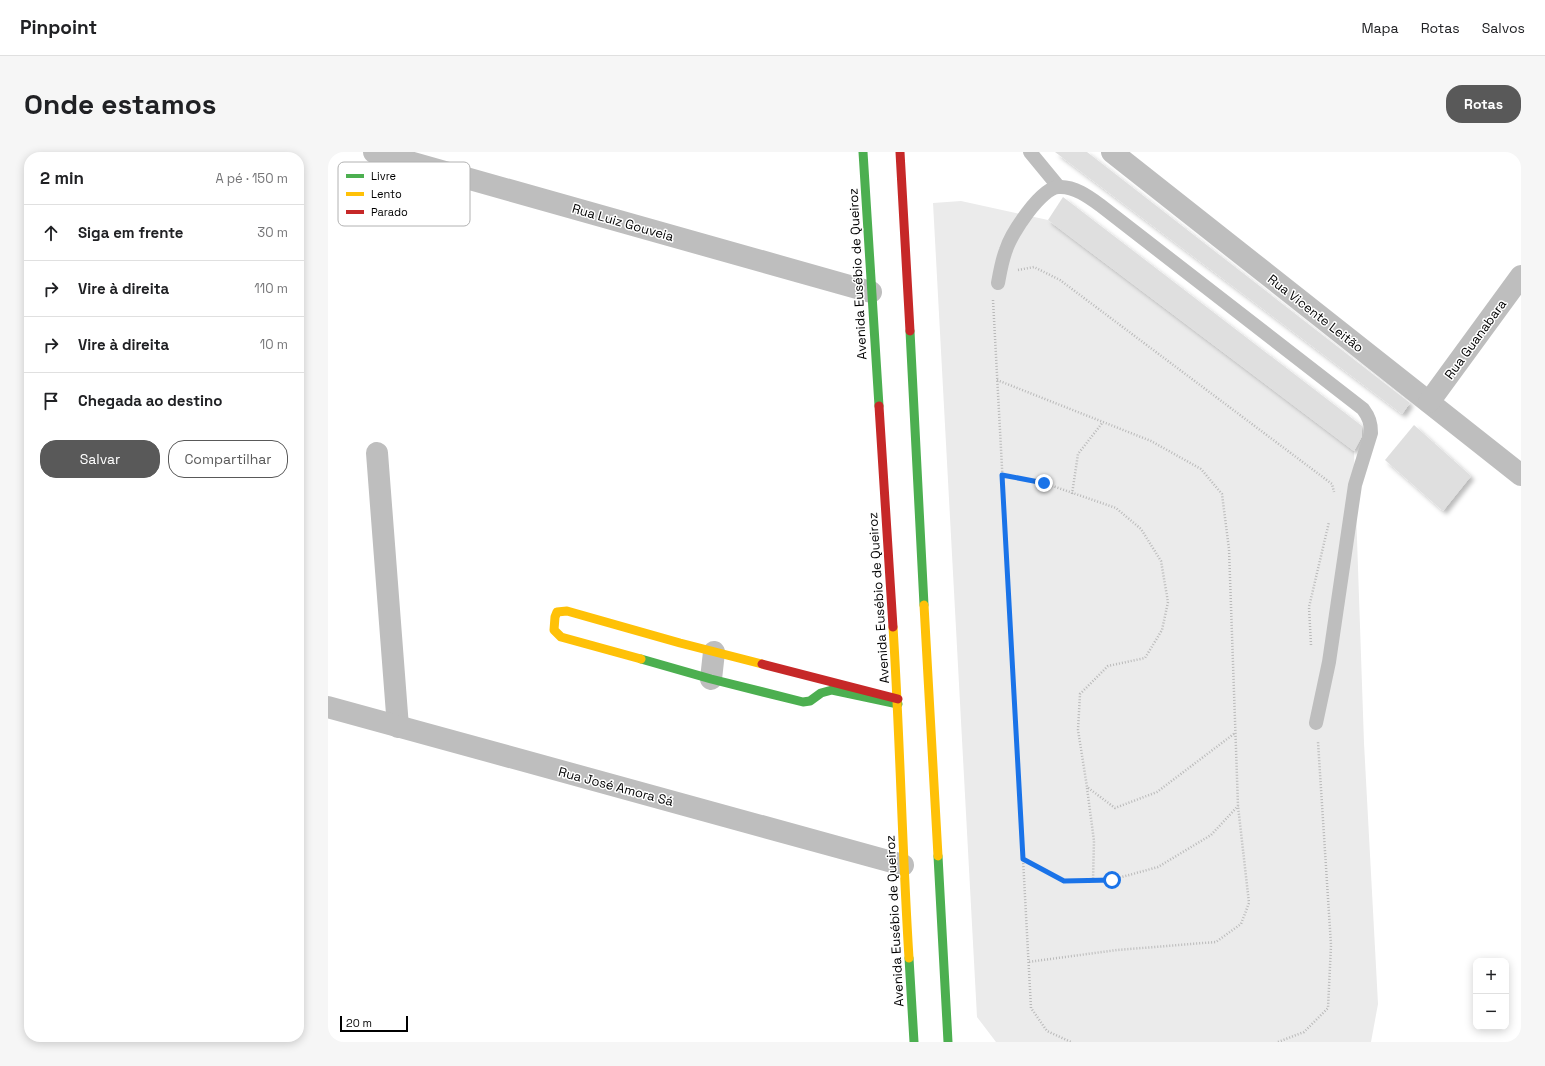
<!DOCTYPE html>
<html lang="pt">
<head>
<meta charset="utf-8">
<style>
  :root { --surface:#fff; --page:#f6f6f6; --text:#202124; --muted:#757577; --line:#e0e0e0; --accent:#595959 }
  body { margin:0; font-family:"Space Grotesk",sans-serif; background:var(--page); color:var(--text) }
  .controls { position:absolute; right:12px; bottom:12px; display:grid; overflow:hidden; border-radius:8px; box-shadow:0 2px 10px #0003 }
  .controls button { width:36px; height:36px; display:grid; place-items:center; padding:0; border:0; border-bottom:1px solid var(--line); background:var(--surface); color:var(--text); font:20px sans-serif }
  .scale { position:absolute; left:12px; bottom:10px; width:68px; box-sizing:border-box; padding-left:4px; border:2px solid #000; border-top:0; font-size:11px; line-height:14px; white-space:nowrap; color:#000; -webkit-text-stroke:3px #fff; paint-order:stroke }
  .stop { position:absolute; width:12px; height:12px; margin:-9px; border:3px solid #1a73e8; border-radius:50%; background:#fff }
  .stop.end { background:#1a73e8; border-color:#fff; box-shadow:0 1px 4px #0008 }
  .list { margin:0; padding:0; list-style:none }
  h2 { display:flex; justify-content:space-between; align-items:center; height:52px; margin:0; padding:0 16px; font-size:17px }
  h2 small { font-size:13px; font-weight:400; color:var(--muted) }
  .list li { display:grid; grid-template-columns:26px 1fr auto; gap:12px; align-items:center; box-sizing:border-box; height:56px; padding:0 16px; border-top:1px solid var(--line) }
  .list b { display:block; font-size:15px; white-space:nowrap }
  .list em { font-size:13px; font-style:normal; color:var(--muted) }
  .actions { display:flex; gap:8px; padding:12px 16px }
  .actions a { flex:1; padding:9px 0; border:1px solid var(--accent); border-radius:16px; text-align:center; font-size:14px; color:var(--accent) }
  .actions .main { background:var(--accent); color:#fff }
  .icon { flex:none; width:22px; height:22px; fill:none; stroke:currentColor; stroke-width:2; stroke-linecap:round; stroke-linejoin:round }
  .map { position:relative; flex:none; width:1193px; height:890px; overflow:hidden; border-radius:16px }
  header { display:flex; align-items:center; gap:24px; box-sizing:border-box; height:56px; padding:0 20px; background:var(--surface); border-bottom:1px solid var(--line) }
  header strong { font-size:19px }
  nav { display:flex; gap:22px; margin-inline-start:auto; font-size:14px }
  .intro { display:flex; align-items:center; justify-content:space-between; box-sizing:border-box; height:96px; padding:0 24px }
  h1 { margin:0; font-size:28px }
  .button { padding:10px 18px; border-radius:16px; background:var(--accent); color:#fff; font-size:14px; font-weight:700 }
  main { display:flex; gap:24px; padding:0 24px }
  aside { flex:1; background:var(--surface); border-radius:16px; box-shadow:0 2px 10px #0003 }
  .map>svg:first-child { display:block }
</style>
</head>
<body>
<header>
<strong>Pinpoint</strong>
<nav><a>Mapa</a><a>Rotas</a><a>Salvos</a></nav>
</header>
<div class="intro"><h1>Onde estamos</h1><a class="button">Rotas</a></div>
<main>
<aside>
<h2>2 min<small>A pé · 150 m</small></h2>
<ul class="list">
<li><svg class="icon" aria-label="ahead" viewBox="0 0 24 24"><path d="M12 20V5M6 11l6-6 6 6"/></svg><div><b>Siga em frente</b></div><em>30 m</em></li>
<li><svg class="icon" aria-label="right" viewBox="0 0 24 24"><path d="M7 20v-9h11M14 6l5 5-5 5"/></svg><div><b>Vire à direita</b></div><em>110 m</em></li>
<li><svg class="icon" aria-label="right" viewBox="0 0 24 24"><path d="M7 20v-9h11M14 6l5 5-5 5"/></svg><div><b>Vire à direita</b></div><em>10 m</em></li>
<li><svg class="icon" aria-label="arrive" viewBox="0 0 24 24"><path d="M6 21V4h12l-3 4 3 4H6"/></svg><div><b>Chegada ao destino</b></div></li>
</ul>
<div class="actions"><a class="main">Salvar</a><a>Compartilhar</a></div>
</aside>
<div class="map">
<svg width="1193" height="890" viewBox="0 0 1193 890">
  <defs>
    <filter id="shadow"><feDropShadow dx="3.5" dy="3.5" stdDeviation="2" flood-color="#0004"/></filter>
  </defs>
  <rect width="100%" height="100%" fill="#fff"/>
  <!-- green -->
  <path fill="#ebebeb" d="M 633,49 L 720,68 L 1026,299 L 1036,591 L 1050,852 L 1043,890 L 668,890 L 649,865 L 605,51 Z"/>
  <!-- building -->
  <g fill="#dfdfdf" filter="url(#shadow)">
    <path d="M 727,0 L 759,0 L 1082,251 L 1074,262 Z"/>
    <path d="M 735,45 L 1034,274 L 1034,284 L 1026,299 L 720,68 Z"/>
    <path d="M 1086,273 L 1143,324 L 1115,359 L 1057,308 Z"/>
  </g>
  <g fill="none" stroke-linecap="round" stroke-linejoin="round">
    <!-- path -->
    <g stroke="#b9b9b9" stroke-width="2.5" stroke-dasharray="1 2" stroke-linecap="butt">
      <path d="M 690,118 L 706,115 L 732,128 L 1004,332 L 1006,340"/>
      <path d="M 665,148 L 703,856 L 719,879 L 743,890"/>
      <path d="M 669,228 L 823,289 L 873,317 L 894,342 L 901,397 L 910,654 L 921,751 L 913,772 L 888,790 L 789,798 L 700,810"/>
      <path d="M 674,323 L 716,331 L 788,356 L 813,377 L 833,409 L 840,450 L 834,478 L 817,506 L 780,514 L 752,542 L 750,578 L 759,635 L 787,656 L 829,640 L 907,581"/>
      <path d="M 744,342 L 750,302 L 775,270"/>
      <path d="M 983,493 L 981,455 L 1001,370"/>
      <path d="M 759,636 L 766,689 L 765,728"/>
      <path d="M 695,708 L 736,729 L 783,728 L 830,715 L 883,683 L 910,654"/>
      <path d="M 950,890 L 976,880 L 1000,856 L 1003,793 L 990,590"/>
    </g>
    <!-- lane -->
    <g stroke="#bebebe" stroke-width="14">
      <path d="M 702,0 L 730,34"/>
      <path d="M 670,131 C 672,120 674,108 678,98 C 683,82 713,35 731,35 C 746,34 761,45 772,53 L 1035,257 C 1041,265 1043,271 1043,281 L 1027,333 L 1001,510 L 988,571"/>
    </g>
    <!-- street -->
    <g stroke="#bebebe" stroke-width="22">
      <path d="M 46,0 L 543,140"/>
      <path d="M 784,0 L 1193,323"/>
      <path d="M 1101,250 L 1193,124"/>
      <path d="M 49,301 L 70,575"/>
      <path d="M 383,527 L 386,500"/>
      <path d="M 0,555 L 575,713"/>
    </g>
    <!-- fast -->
    <g stroke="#4caf50" stroke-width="9">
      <path d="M 535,0 L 551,254"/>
      <path d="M 582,179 L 596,453"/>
      <path d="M 313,507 L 383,527 L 475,550 L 482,549 L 493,541 L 504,538 L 570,552"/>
      <path d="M 610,704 L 620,890"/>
      <path d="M 581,806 L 586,890"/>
    </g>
    <!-- slow -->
    <g stroke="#ffc107" stroke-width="9">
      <path d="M 596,453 L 610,704"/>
      <path d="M 565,475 C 572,585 574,696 581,806"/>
      <path d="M 313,507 L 233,485 L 226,478 L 227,465 L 229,460 L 239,459 L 352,491 L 434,512"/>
    </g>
    <!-- jam -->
    <g stroke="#c62828" stroke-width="9">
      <path d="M 572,0 L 582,179"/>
      <path d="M 551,254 L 565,475"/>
      <path d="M 434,512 L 570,547"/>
    </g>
  </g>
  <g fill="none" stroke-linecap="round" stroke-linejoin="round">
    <!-- route -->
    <path stroke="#1a73e8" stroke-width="5" d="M 716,331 L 674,323 L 695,707 L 736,729 L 784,728"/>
  </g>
  <g text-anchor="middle" stroke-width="3" stroke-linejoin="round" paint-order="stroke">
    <!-- street labels -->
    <g font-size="13" fill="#000" stroke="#fff">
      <text transform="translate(295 70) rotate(16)" y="5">Rua Luiz Gouveia</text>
      <text transform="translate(529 122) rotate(-93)" y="5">Avenida Eusébio de Queiroz</text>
      <text transform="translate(988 161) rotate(38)" y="5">Rua Vicente Leitão</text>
      <text transform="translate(1147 187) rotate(-54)" y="5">Rua Guanabara</text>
      <text transform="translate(550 446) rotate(-94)" y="5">Avenida Eusébio de Queiroz</text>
      <text transform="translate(288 634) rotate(15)" y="5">Rua José Amora Sá</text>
      <text transform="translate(566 769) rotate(-93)" y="5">Avenida Eusébio de Queiroz</text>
    </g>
  </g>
  <!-- legend -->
  <rect x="10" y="10" width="132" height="64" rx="6" fill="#fff" stroke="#b2b2b2" stroke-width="1"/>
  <rect x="18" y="22" width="18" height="4" fill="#4caf50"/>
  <rect x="18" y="40" width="18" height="4" fill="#ffc107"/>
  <rect x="18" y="58" width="18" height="4" fill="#c62828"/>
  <g font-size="11" fill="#000">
    <text x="43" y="28">Livre</text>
    <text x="43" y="46">Lento</text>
    <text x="43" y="64">Parado</text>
  </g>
</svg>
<div class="controls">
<button>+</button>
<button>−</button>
</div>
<div class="scale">20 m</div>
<div class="stop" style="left:784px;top:728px"></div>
<div class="stop end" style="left:716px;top:331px"></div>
</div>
</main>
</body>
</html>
